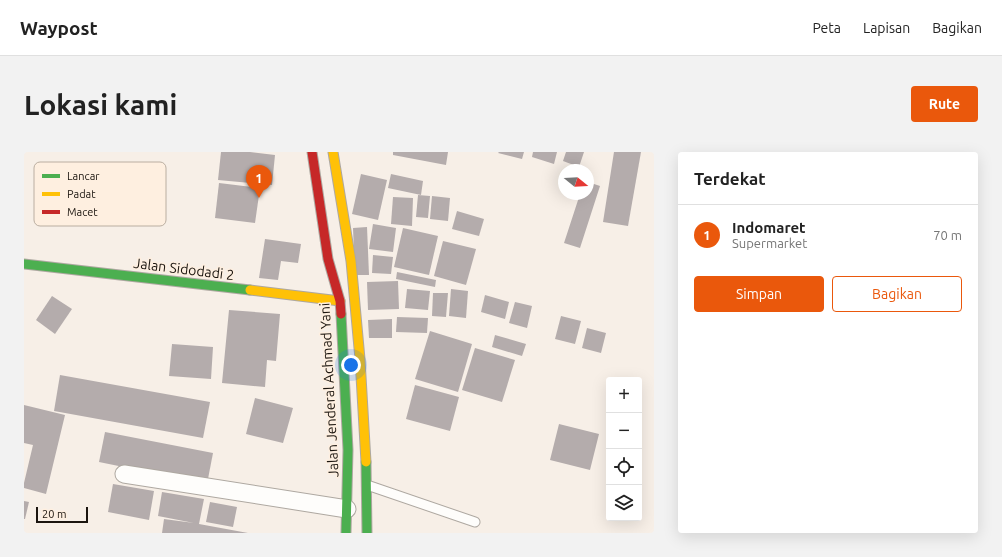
<!DOCTYPE html>
<html lang="id">
<head>
<meta charset="utf-8">
<style>
  :root { --surface:#fff; --page:#f2f2f2; --text:#222; --muted:#767676; --line:#e0e0e0; --accent:#ea580c }
  body { margin:0; font-family:Ubuntu,sans-serif; background:var(--page); color:var(--text) }
  .controls { position:absolute; right:12px; bottom:12px; display:grid; overflow:hidden; border-radius:4px; box-shadow:0 4px 16px #0002 }
  .controls button { width:36px; height:36px; display:grid; place-items:center; padding:0; border:0; border-bottom:1px solid var(--line); background:var(--surface); color:var(--text); font:20px sans-serif }
  .compass { position:absolute; left:534px; top:12px; width:36px; height:36px; border-radius:50%; background:var(--surface); box-shadow:0 4px 16px #0002; rotate:108deg }
  .scale { position:absolute; left:12px; bottom:10px; width:52px; box-sizing:border-box; padding-left:4px; border:2px solid #1b150f; border-top:0; font-size:11px; line-height:14px; white-space:nowrap; color:#1b150f; -webkit-text-stroke:3px #feefe0; paint-order:stroke }
  .you { position:absolute; left:327px; top:213px; width:14px; height:14px; margin:-10px; border:3px solid #fff; border-radius:50%; background:#1a73e8; box-shadow:0 0 0 6px #1a73e833 }
  .badge { display:grid; place-items:center; width:26px; height:26px; border-radius:50%; background:var(--accent); color:#fff; font-size:13px; font-weight:700 }
  .pin { position:absolute; translate:-50% -33px; filter:drop-shadow(0 1px 2px #0008) }
  .pin::after { content:''; position:absolute; top:21px; width:14px; height:12px; background:inherit; clip-path:polygon(0 0,100% 0,50% 100%) }
  .list { margin:0; padding:0; list-style:none }
  h2 { display:flex; justify-content:space-between; align-items:center; height:52px; margin:0; padding:0 16px; font-size:17px }
  h2 small { font-size:13px; font-weight:400; color:var(--muted) }
  .list li { display:grid; grid-template-columns:26px 1fr auto; gap:12px; align-items:center; box-sizing:border-box; height:60px; padding:0 16px; border-top:1px solid var(--line) }
  .list b { display:block; font-size:15px; white-space:nowrap }
  .list p { margin:0; font-size:13px; white-space:nowrap; color:var(--muted) }
  .list em { font-size:13px; font-style:normal; color:var(--muted) }
  .actions { display:flex; gap:8px; padding:12px 16px }
  .actions a { flex:1; padding:9px 0; border:1px solid var(--accent); border-radius:4px; text-align:center; font-size:14px; color:var(--accent) }
  .actions .main { background:var(--accent); color:#fff }
  .icon { flex:none; width:22px; height:22px; fill:none; stroke:currentColor; stroke-width:2; stroke-linecap:round; stroke-linejoin:round }
  .map { position:relative; flex:none; width:630px; height:381px; overflow:hidden; border-radius:4px }
  header { display:flex; align-items:center; gap:24px; box-sizing:border-box; height:56px; padding:0 20px; background:var(--surface); border-bottom:1px solid var(--line) }
  header strong { font-size:19px }
  nav { display:flex; gap:22px; margin-inline-start:auto; font-size:14px }
  .intro { display:flex; align-items:center; justify-content:space-between; box-sizing:border-box; height:96px; padding:0 24px }
  h1 { margin:0; font-size:28px }
  .button { padding:10px 18px; border-radius:4px; background:var(--accent); color:#fff; font-size:14px; font-weight:700 }
  main { display:flex; gap:24px; padding:0 24px }
  aside { flex:1; background:var(--surface); border-radius:4px; box-shadow:0 4px 16px #0002 }
  .map>svg:first-child { display:block }
</style>
</head>
<body>
<header>
<strong>Waypost</strong>
<nav><a>Peta</a><a>Lapisan</a><a>Bagikan</a></nav>
</header>
<div class="intro"><h1>Lokasi kami</h1><a class="button">Rute</a></div>
<main>
<div class="map">
<svg width="630" height="381" viewBox="0 0 630 381">
  <rect width="100%" height="100%" fill="#f7efe7"/>
  <!-- building -->
  <g fill="#b4acac">
    <path d="M 197,0 L 226,0 L 251,3 L 248,33 L 194,28 Z"/>
    <path d="M 369,0 L 424,0 L 422,13 L 369,3 Z"/>
    <path d="M 475,0 L 500,0 L 498,7 L 474,1 Z"/>
    <path d="M 509,0 L 533,0 L 530,12 L 508,5 Z"/>
    <path d="M 542,0 L 560,0 L 555,15 L 539,9 Z"/>
    <path d="M 590,0 L 617,0 L 604,74 L 579,70 Z"/>
    <path d="M 337,22 L 363,28 L 354,68 L 328,62 Z"/>
    <path d="M 367,22 L 399,29 L 397,43 L 364,36 Z"/>
    <path d="M 564,30 L 576,34 L 556,96 L 540,91 L 556,42 L 564,42 Z"/>
    <path d="M 195,31 L 236,36 L 231,71 L 191,66 Z"/>
    <path d="M 394,43 L 406,44 L 404,66 L 392,65 Z"/>
    <path d="M 408,44 L 426,46 L 424,69 L 406,67 Z"/>
    <path d="M 369,45 L 389,46 L 388,74 L 367,72 Z"/>
    <path d="M 433,59 L 460,67 L 455,84 L 428,77 Z"/>
    <path d="M 349,72 L 372,76 L 369,100 L 345,97 Z"/>
    <path d="M 343,75 L 345,123 L 331,123 L 329,76 Z"/>
    <path d="M 379,76 L 414,84 L 405,123 L 370,115 Z"/>
    <path d="M 241,87 L 277,92 L 274,111 L 257,109 L 254,128 L 235,126 Z"/>
    <path d="M 419,89 L 452,97 L 442,133 L 410,124 Z"/>
    <path d="M 349,103 L 369,105 L 367,122 L 348,121 Z"/>
    <path d="M 373,120 L 412,128 L 411,135 L 372,127 Z"/>
    <path d="M 374,129 L 375,157 L 344,158 L 343,130 Z"/>
    <path d="M 383,137 L 406,139 L 404,158 L 381,156 Z"/>
    <path d="M 427,137 L 444,139 L 442,166 L 425,164 Z"/>
    <path d="M 409,141 L 424,141 L 422,165 L 408,164 Z"/>
    <path d="M 461,143 L 485,150 L 481,167 L 457,160 Z"/>
    <path d="M 28,144 L 48,157 L 31,182 L 12,168 Z"/>
    <path d="M 491,150 L 508,154 L 503,176 L 485,171 Z"/>
    <path d="M 205,158 L 256,162 L 252,209 L 243,208 L 241,235 L 198,231 Z"/>
    <path d="M 537,164 L 557,169 L 551,192 L 531,187 Z"/>
    <path d="M 373,165 L 404,166 L 403,181 L 372,180 Z"/>
    <path d="M 368,167 L 368,186 L 345,186 L 344,168 Z"/>
    <path d="M 563,176 L 582,181 L 577,201 L 558,196 Z"/>
    <path d="M 406,179 L 448,192 L 434,240 L 391,227 Z"/>
    <path d="M 471,183 L 502,192 L 498,204 L 468,195 Z"/>
    <path d="M 148,192 L 189,195 L 187,227 L 145,224 Z"/>
    <path d="M 451,196 L 491,208 L 478,250 L 438,238 Z"/>
    <path d="M 36,223 L 186,250 L 179,286 L 30,259 Z"/>
    <path d="M 391,233 L 435,245 L 426,279 L 382,267 Z"/>
    <path d="M 231,246 L 269,256 L 259,291 L 222,282 Z"/>
    <path d="M 0,253 L 41,263 L 22,342 L 0,336 L 0,331 L 9,293 L 0,291 Z"/>
    <path d="M 535,272 L 575,282 L 566,318 L 526,308 Z"/>
    <path d="M 81,280 L 189,301 L 183,332 L 75,310 Z"/>
    <path d="M 89,332 L 130,339 L 125,368 L 84,360 Z"/>
    <path d="M 138,340 L 180,347 L 175,372 L 224,381 L 138,381 L 140,367 L 170,371 L 134,364 Z"/>
    <path d="M 0,349 L 5,350 L 1,367 L 0,367 Z"/>
    <path d="M 186,350 L 213,355 L 209,375 L 182,370 Z"/>
  </g>
  <g fill="none" stroke-linecap="round" stroke-linejoin="round">
    <!-- lane casing -->
    <g stroke="#aea8a1" stroke-width="11">
      <path id="lane" d="M 343,333 L 451,370"/>
    </g>
    <!-- street casing -->
    <g stroke="#aea8a1" stroke-width="19">
      <path id="street" d="M 100,322 L 323,357"/>
    </g>
    <!-- fast casing -->
    <g stroke="#aea8a1" stroke-width="11">
      <g id="fast">
        <path d="M 0,112 L 226,138"/>
        <path d="M 317,162 L 324,298 L 322,381"/>
        <path d="M 342,310 L 343,381"/>
      </g>
    </g>
    <!-- slow casing -->
    <g stroke="#aea8a1" stroke-width="11">
      <g id="slow">
        <path d="M 309,0 L 327,109 L 336,207 L 342,310"/>
        <path d="M 226,138 L 316,149"/>
      </g>
    </g>
    <!-- jam casing -->
    <g stroke="#aea8a1" stroke-width="11">
      <path id="jam" d="M 288,0 L 304,107 L 316,149 L 317,162"/>
    </g>
    <!-- lane -->
    <use href="#lane" stroke="#fefdfb" stroke-width="9"/>
    <!-- street -->
    <use href="#street" stroke="#fefdfb" stroke-width="17"/>
    <!-- fast -->
    <use href="#fast" stroke="#4caf50" stroke-width="9"/>
    <!-- slow -->
    <use href="#slow" stroke="#ffc107" stroke-width="9"/>
    <!-- jam -->
    <use href="#jam" stroke="#c62828" stroke-width="9"/>
  </g>
  <g text-anchor="middle" stroke-width="3" stroke-linejoin="round" paint-order="stroke">
    <!-- street labels -->
    <g font-size="14" fill="#1b150f" stroke="#feefe0">
      <text transform="translate(160 117) rotate(7)" y="5">Jalan Sidodadi 2</text>
      <text transform="translate(305 238) rotate(-93)" y="5">Jalan Jenderal Achmad Yani</text>
    </g>
  </g>
  <!-- legend -->
  <rect x="10" y="10" width="132" height="64" rx="6" fill="#feefe0" stroke="#baaea1" stroke-width="1"/>
  <rect x="18" y="22" width="18" height="4" fill="#4caf50"/>
  <rect x="18" y="40" width="18" height="4" fill="#ffc107"/>
  <rect x="18" y="58" width="18" height="4" fill="#c62828"/>
  <g font-size="11" fill="#1b150f">
    <text x="43" y="28">Lancar</text>
    <text x="43" y="46">Padat</text>
    <text x="43" y="64">Macet</text>
  </g>
</svg>
<div class="controls">
<button>+</button>
<button>−</button>
<button><svg class="icon" aria-label="locate" viewBox="0 0 24 24"><circle cx="12" cy="12" r="6"/><path d="M12 2v4M12 18v4M2 12h4M18 12h4"/></svg></button>
<button><svg class="icon" aria-label="layers" viewBox="0 0 24 24"><path d="M12 4l9 5-9 5-9-5zM3 14l9 5 9-5"/></svg></button>
</div>
<svg class="compass" viewBox="-18 -18 36 36"><path d="M0-13l5 13h-10z" fill="#e53935"/><path d="M0 13l5-13h-10z" fill="#767676"/></svg>
<div class="scale">20 m</div>
<div class="you"></div>
<div class="pin badge" style="left:235px;top:46px">1</div>
</div>
<aside>
<h2>Terdekat<small></small></h2>
<ul class="list">
<li><span class="badge">1</span><div><b>Indomaret</b><p>Supermarket</p></div><em>70 m</em></li>
</ul>
<div class="actions"><a class="main">Simpan</a><a>Bagikan</a></div>
</aside>
</main>
</body>
</html>
